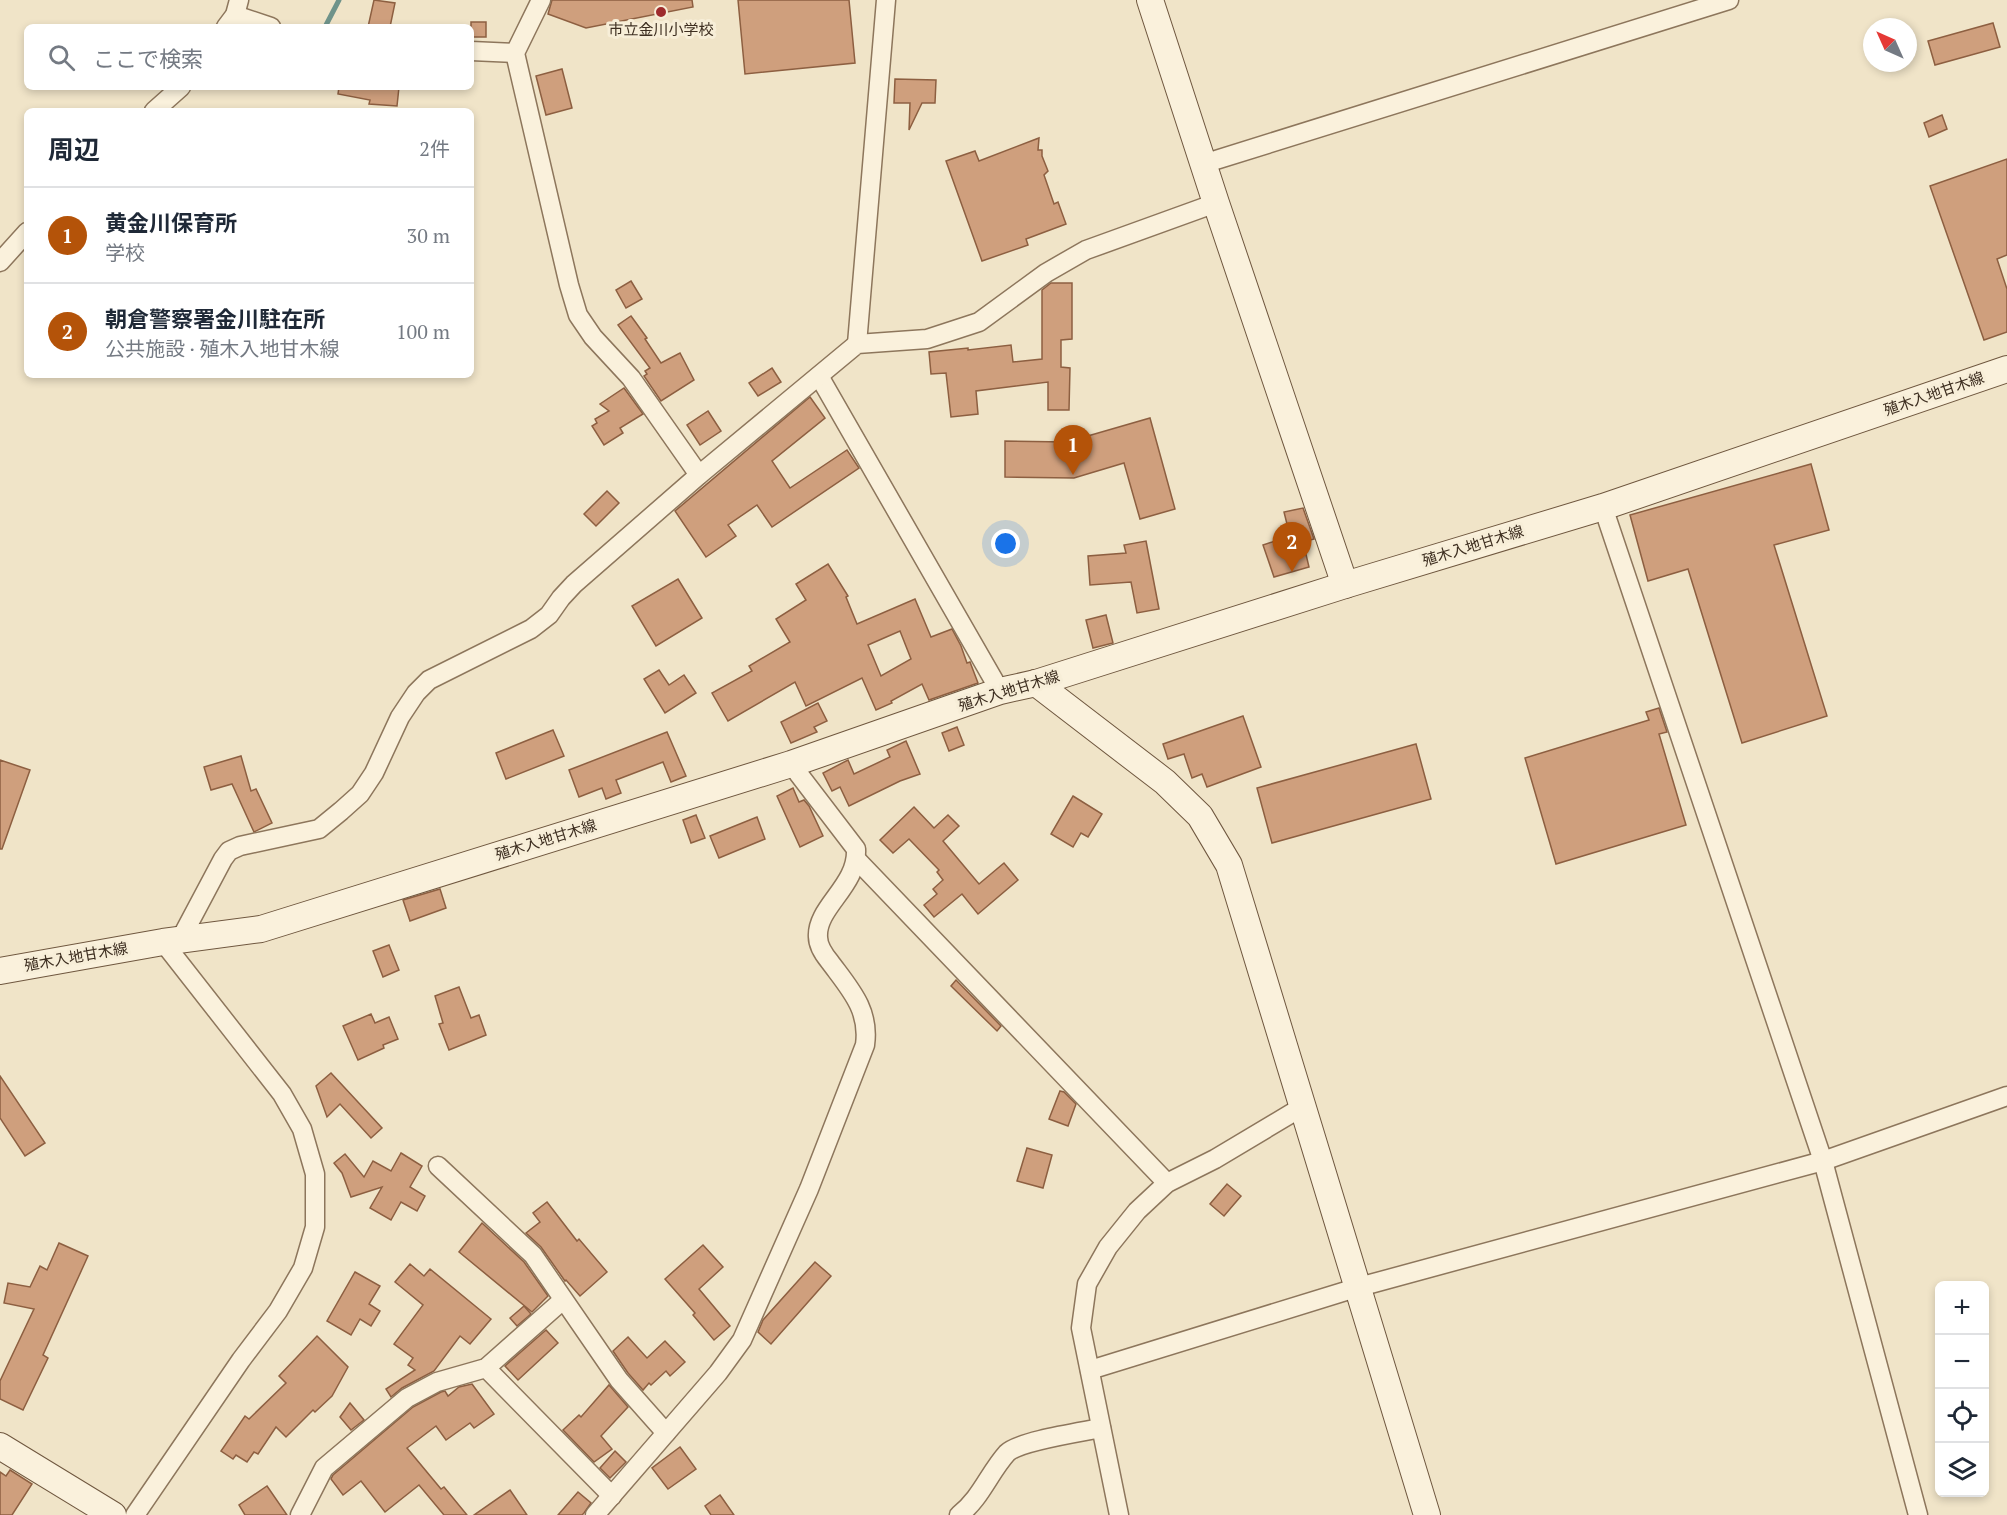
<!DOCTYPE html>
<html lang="ja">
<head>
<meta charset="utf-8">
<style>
  :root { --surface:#fff; --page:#f6f6f7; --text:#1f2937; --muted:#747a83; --line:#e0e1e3; --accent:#b45309 }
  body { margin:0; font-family:"PT Serif","Noto Sans JP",serif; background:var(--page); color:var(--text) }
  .controls { position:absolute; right:18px; bottom:18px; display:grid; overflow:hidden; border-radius:9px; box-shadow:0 3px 9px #0003 }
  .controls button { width:54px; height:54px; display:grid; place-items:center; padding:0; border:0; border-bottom:2px solid var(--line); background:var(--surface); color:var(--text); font:30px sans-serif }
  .compass { position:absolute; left:1863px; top:18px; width:54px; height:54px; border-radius:50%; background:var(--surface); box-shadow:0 3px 9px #0003; rotate:315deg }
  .you { position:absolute; left:1006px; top:544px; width:21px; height:21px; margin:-15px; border:4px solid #fff; border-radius:50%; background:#1a73e8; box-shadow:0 0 0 9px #1a73e833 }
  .badge { display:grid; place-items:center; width:39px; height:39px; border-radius:50%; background:var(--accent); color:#fff; font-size:20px; font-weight:700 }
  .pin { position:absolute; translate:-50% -50px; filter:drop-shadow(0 2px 3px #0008) }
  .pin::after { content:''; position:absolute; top:32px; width:21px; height:18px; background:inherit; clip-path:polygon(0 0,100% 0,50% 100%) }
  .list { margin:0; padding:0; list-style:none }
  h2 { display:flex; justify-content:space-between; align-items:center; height:78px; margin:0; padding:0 24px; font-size:26px }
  h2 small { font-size:20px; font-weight:400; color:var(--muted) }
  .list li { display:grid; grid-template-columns:39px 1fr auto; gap:18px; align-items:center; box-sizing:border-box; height:96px; padding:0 24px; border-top:2px solid var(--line) }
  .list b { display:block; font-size:22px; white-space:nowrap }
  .list p { margin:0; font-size:20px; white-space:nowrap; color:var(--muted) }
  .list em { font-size:20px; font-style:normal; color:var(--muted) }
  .icon { flex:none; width:33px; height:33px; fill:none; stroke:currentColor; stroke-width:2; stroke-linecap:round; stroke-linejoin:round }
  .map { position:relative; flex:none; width:2007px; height:1515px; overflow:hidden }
  .search { position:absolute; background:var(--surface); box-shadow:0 3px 9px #0003; left:24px; top:24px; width:450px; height:66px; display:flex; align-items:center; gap:15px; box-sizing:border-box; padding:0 21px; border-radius:9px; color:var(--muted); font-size:22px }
  .panel { position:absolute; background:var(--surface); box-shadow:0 3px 9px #0003; left:24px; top:108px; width:450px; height:270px; border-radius:9px }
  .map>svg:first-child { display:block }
</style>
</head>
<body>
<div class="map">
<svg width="2007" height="1515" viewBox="0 0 2007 1515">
  <rect width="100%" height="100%" fill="#f0e4c8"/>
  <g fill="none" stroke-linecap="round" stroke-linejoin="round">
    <!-- stream -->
    <path stroke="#6f938a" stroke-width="5" d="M 325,27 L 339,0"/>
  </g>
  <!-- building -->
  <g fill="#cf9f7d" stroke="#8d5f41" stroke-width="1.5" fill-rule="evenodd">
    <path d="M 374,0 L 395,3 L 390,27 L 368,27 Z"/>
    <path d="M 552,0 L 692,0 L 693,7 L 586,28 L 548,14 Z"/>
    <path d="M 738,0 L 849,0 L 855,63 L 745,74 Z"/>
    <rect x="471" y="22" width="15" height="15"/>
    <path d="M 1993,23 L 2000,47 L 1935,65 L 1928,41 Z"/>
    <path d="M 562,69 L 572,108 L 546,115 L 536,76 Z"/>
    <path d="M 895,79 L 936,80 L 935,103 L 922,103 L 909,130 L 910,103 L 894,103 Z"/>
    <path d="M 339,87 L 399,87 L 397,106 L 369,104 L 370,100 L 338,94 Z"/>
    <path d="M 1942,115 L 1947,129 L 1929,137 L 1924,123 Z"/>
    <path d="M 1039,138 L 1038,150 L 1042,150 L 1042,156 L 1048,171 L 1044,175 L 1054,204 L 1058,202 L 1066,224 L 1026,239 L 1028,245 L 982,261 L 946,161 L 975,151 L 979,161 Z"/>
    <path d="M 2007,159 L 2007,255 L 1997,259 L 2007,289 L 2007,332 L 1984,340 L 1930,186 Z"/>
    <path d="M 631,281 L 642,299 L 626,308 L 616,290 Z"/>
    <path d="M 1051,283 L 1072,283 L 1072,339 L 1061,340 L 1061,367 L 1070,368 L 1069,410 L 1048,410 L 1048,382 L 976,391 L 978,414 L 951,417 L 946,373 L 931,374 L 929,352 L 968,348 L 968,350 L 1011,345 L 1013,362 L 1042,359 L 1042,290 Z"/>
    <path d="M 631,316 L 647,338 L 645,339 L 661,363 L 680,353 L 694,380 L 661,401 L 644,376 L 647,374 L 645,371 L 650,368 L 618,325 Z"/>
    <path d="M 772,368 L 781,382 L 758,396 L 749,383 Z"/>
    <path d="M 624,388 L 643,414 L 620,428 L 623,433 L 604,445 L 592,426 L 597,423 L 595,419 L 609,411 L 600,404 Z"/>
    <path d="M 810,397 L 825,418 L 772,461 L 790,488 L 847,450 L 859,468 L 772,527 L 757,505 L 728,525 L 736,536 L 706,557 L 675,511 Z"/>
    <path d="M 708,411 L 721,431 L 700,445 L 687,425 Z"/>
    <path d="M 1150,418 L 1175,509 L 1140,519 L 1124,463 L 1074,478 L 1005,477 L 1005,441 L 1067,442 Z"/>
    <path d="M 1811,464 L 1829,530 L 1774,545 L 1827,716 L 1742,743 L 1688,569 L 1648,581 L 1630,515 Z"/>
    <path d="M 607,491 L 619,503 L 596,526 L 584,514 Z"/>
    <path d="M 1303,508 L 1314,539 L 1303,542 L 1309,567 L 1274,577 L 1263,545 L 1290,536 L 1284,512 Z"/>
    <path d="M 1146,541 L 1159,609 L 1137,613 L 1131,582 L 1090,585 L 1088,556 L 1126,553 L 1124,545 Z"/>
    <path d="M 828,564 L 848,596 L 846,597 L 857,624 L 915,599 L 931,637 L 952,629 L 961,646 L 967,663 L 970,662 L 978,683 L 929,700 L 922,684 L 891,701 L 892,703 L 876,710 L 862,678 L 806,706 L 795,682 L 728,721 L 712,693 L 752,671 L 749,666 L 790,642 L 776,619 L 806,600 L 796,584 ZM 900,631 L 911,659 L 881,676 L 868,645 Z"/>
    <path d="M 678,579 L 702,618 L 656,646 L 632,606 Z"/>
    <path d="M 1106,615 L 1113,643 L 1093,648 L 1086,620 Z"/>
    <path d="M 659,670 L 669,685 L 684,675 L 696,693 L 665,713 L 644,679 Z"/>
    <path d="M 818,703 L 827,721 L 814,727 L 817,732 L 791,743 L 781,722 Z"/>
    <path d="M 1659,708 L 1667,732 L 1659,734 L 1686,825 L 1556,864 L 1525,758 L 1649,720 L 1646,712 Z"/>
    <path d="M 1243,716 L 1261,767 L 1207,787 L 1202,774 L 1192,778 L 1184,754 L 1168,759 L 1163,744 Z"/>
    <path d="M 957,727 L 964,745 L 949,751 L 942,733 Z"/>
    <path d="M 553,730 L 564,756 L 506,779 L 496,753 Z"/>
    <path d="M 667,732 L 686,776 L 671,782 L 663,762 L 616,780 L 621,793 L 606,799 L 602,788 L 579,797 L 569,770 Z"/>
    <path d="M 906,741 L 920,774 L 900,781 L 849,806 L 840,787 L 832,791 L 823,773 L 848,760 L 854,774 L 890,757 L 887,750 Z"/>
    <path d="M 1416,744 L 1431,799 L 1272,843 L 1257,788 Z"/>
    <path d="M 241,756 L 251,791 L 256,789 L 272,823 L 254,832 L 232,784 L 211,790 L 204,767 Z"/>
    <path d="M 0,760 L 30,770 L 2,849 L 0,849 Z"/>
    <path d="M 793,788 L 799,802 L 804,800 L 809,806 L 823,836 L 800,847 L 777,796 Z"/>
    <path d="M 1073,796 L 1102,814 L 1088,837 L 1081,833 L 1073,847 L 1051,834 Z"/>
    <path d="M 914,807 L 934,828 L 948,815 L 959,826 L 943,841 L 979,884 L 1004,863 L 1018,880 L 978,914 L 962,894 L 934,917 L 924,905 L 937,894 L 933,889 L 943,880 L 937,872 L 939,870 L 909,839 L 893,853 L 880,840 Z"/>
    <path d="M 696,815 L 705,838 L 691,843 L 683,820 Z"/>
    <path d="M 757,817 L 765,839 L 719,858 L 710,836 Z"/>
    <path d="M 440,889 L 446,908 L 410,921 L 403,900 Z"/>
    <path d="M 389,945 L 399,970 L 383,977 L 373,951 Z"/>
    <path d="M 956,980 L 1001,1026 L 997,1031 L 951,986 Z"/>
    <path d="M 459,987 L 471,1018 L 479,1015 L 486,1035 L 449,1050 L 439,1024 L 443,1023 L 435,996 Z"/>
    <path d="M 371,1014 L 375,1023 L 389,1017 L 398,1039 L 383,1045 L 384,1048 L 358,1060 L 343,1026 Z"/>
    <path d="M 331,1073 L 382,1128 L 371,1138 L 340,1104 L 327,1117 L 316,1086 Z"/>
    <path d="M 0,1076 L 45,1143 L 25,1156 L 0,1118 Z"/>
    <path d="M 1060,1091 L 1064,1092 L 1076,1104 L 1068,1126 L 1049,1119 Z"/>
    <path d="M 1027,1148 L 1052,1155 L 1043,1188 L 1017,1181 Z"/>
    <path d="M 401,1153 L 422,1166 L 410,1187 L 425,1196 L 417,1211 L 401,1202 L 391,1220 L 370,1208 L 382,1187 L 351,1197 L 342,1173 L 334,1163 L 345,1154 L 364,1177 L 373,1161 L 391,1171 Z"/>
    <path d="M 1227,1184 L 1241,1196 L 1224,1216 L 1210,1204 Z"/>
    <path d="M 547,1202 L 577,1241 L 579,1239 L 607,1272 L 580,1296 L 566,1280 L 565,1281 L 541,1247 L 526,1233 L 540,1222 L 533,1213 Z"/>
    <path d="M 482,1223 L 524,1262 L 548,1296 L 532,1312 L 459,1252 Z"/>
    <path d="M 59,1243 L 88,1256 L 43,1355 L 48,1358 L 23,1410 L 0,1399 L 0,1381 L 34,1309 L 4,1303 L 8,1283 L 30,1287 L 40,1266 L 47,1270 Z"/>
    <path d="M 703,1245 L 723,1267 L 699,1289 L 730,1326 L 714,1340 L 693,1315 L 695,1313 L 665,1279 Z"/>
    <path d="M 815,1262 L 831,1276 L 771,1344 L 758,1332 L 763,1320 Z"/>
    <path d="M 410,1264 L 424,1276 L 430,1269 L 491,1319 L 470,1344 L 460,1336 L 434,1371 L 402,1388 L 391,1397 L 386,1389 L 415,1370 L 408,1365 L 413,1358 L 394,1344 L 423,1305 L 395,1282 Z"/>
    <path d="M 355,1272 L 380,1286 L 369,1304 L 380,1311 L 371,1326 L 360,1319 L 351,1335 L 327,1321 Z"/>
    <path d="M 524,1306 L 531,1314 L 517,1326 L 510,1318 Z"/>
    <path d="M 546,1330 L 558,1343 L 518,1380 L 505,1366 Z"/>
    <path d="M 317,1336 L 348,1367 L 332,1396 L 315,1412 L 313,1410 L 286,1437 L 276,1427 L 258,1454 L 254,1452 L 247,1462 L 236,1455 L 233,1459 L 221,1451 L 245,1416 L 249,1419 L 286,1383 L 279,1376 Z"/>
    <path d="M 628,1337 L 647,1358 L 665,1341 L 685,1362 L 670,1376 L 666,1371 L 651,1385 L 649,1383 L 643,1390 L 628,1373 L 613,1351 Z"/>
    <path d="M 472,1384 L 494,1414 L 474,1428 L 470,1423 L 446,1440 L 436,1426 L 407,1448 L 441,1489 L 444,1487 L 467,1515 L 444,1515 L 419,1485 L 385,1512 L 361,1481 L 343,1495 L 331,1479 L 333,1475 L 413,1407 L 441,1392 L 445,1391 L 448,1396 L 459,1387 Z"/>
    <path d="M 609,1385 L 628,1407 L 601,1436 L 612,1449 L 594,1462 L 563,1430 L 579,1415 L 581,1417 Z"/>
    <path d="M 350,1403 L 364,1420 L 351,1430 L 340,1417 Z"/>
    <path d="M 680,1447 L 696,1469 L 668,1489 L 652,1468 Z"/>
    <path d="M 615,1451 L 626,1462 L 610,1478 L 600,1468 Z"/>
    <path d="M 10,1470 L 32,1484 L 12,1515 L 0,1515 L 0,1472 L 6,1476 Z"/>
    <path d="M 267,1486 L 287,1515 L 245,1515 L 239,1505 Z"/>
    <path d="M 510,1490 L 527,1515 L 474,1515 Z"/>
    <path d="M 578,1492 L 591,1503 L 584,1513 L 582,1515 L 558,1515 Z"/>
    <path d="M 720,1495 L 734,1515 L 711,1515 L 705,1506 Z"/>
  </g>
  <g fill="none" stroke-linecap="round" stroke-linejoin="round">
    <!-- street casing -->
    <g stroke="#8d765c" stroke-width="21">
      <g id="street">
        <path d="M 541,0 L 515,53 L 569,285 L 578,315 L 593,337 L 631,378 L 699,475"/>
        <path d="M 235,15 L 271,27"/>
        <path d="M 226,27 L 235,15 L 239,0"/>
        <path d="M 471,51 L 515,53"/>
        <path d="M 154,111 L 181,87"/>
        <path d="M 1203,164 L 1729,0"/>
        <path d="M 0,262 L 27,232"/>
        <path d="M 857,344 L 886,0"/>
        <path d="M 819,376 L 1000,691"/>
        <path d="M 1603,507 L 1823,1161 L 1918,1515"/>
        <path d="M 857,860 L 1167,1183"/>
        <path d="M 180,940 L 223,859 L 229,851 L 240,846 L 319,829 L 341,811 L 360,794 L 374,773 L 400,717 L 416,693 L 429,680 L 531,629 L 549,615 L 561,598 L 574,584 L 699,475 L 857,344 L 927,339 L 979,322 L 1046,273 L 1086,250 L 1216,203"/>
        <path d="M 438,1166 L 533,1255 L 619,1380 L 666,1433"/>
        <path d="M 486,1368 L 612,1496"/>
        <path d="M 1090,1370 L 1359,1287 L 1823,1161 L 2007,1096"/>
        <path d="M 135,1515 L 241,1360 L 278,1311 L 303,1268 L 315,1227 L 315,1174 L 302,1129 L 282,1094 L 163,942"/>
        <path d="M 300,1515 L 324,1468 L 407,1398 L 437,1382 L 486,1368 L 563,1300"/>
        <path d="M 595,1515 L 718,1373 L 742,1340 L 809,1189 L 865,1045 C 870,1010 850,989 830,962 C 825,956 818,946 818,937 C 816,907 858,886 856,849 L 791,764"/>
        <path d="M 959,1515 C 981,1498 989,1473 1007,1453 C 1019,1441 1082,1432 1101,1428"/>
        <path d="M 1119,1515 L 1081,1328 L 1087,1284 L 1108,1247 L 1137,1211 L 1167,1183 L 1215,1159 L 1302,1107"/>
      </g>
    </g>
    <!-- secondary casing -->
    <g stroke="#6f573f" stroke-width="28">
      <g id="secondary">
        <path d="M 1150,0 L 1216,203 L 1345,585"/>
        <path d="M 1036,683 L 1165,782 L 1200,816 L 1229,865 L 1427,1515"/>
        <path d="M 0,971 L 163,942 L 261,929 L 791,764 L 1000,691 L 1036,683 L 1345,585 L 1603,507 L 2007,369"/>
        <path d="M 0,1446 L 113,1515"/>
      </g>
    </g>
    <!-- street -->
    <use href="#street" stroke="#faf1dc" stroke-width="18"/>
    <!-- secondary -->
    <use href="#secondary" stroke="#faf1dc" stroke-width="26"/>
  </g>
  <!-- markers -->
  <circle fill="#9e2a2b" stroke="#f7eed8" stroke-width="2" cx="661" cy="12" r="6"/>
  <g text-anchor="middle" stroke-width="6" stroke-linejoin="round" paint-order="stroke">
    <!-- poi labels -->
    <g font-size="15" fill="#3d2e20" stroke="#f7eed8">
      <text x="661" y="35">市立金川小学校</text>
    </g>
    <!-- street labels -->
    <g font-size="15" fill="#3d2e20" stroke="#f7eed8">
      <text transform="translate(1934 394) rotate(-19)" y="5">殖木入地甘木線</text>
      <text transform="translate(1473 546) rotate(-17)" y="5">殖木入地甘木線</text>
      <text transform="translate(1009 691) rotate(-17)" y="5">殖木入地甘木線</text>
      <text transform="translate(546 840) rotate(-17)" y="5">殖木入地甘木線</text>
      <text transform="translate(76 957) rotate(-10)" y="5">殖木入地甘木線</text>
    </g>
  </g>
</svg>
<div class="controls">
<button>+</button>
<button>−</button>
<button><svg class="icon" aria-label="locate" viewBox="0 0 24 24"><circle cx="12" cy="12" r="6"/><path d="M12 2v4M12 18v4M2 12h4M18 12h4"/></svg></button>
<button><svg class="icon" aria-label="layers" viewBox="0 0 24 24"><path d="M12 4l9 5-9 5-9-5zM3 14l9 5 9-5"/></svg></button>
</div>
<svg class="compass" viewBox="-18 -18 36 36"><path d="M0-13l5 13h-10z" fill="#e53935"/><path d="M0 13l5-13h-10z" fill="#747a83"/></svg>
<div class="you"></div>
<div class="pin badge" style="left:1073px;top:475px">1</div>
<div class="pin badge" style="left:1292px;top:572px">2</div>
<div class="search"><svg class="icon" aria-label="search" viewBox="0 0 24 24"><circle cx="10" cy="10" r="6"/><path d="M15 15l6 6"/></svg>ここで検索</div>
<section class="panel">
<h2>周辺<small>2件</small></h2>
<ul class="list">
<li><span class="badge">1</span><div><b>黄金川保育所</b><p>学校</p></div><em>30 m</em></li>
<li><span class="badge">2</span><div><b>朝倉警察署金川駐在所</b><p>公共施設 · 殖木入地甘木線</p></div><em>100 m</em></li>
</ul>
</section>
</div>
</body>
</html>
